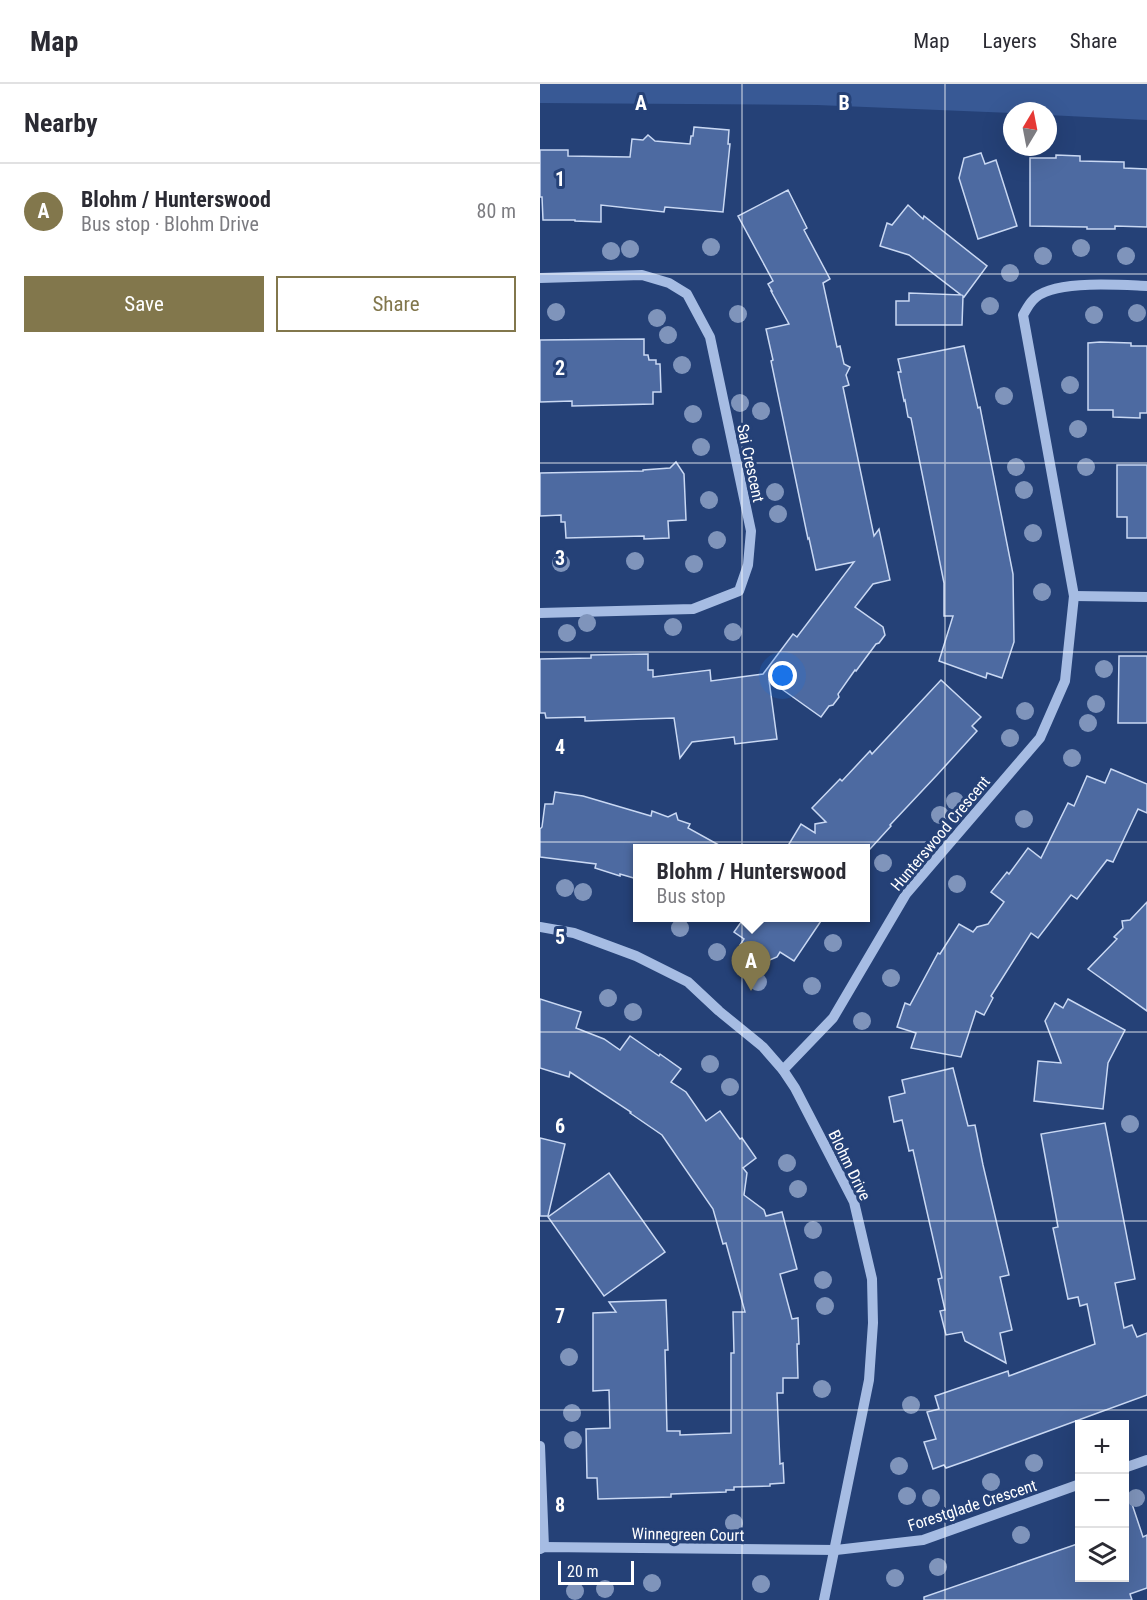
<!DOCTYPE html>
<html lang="en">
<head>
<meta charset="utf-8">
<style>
  :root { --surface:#fff; --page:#f7f7f7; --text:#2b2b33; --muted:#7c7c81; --line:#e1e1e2; --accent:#82774c }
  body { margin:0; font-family:"Roboto Condensed",sans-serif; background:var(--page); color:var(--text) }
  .controls { position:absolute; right:18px; bottom:18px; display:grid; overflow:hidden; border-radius:0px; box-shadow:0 6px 24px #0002 }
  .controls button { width:54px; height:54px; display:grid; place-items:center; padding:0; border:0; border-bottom:2px solid var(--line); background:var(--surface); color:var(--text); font:30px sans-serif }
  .compass { position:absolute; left:463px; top:18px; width:54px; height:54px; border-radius:50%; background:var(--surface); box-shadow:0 6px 24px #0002; rotate:10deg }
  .scale { position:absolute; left:18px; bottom:15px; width:76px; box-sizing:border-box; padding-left:6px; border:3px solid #fff; border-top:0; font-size:16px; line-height:21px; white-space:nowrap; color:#fff; -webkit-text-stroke:4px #254177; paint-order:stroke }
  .you { position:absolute; left:243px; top:592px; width:21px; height:21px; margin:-15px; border:4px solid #fff; border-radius:50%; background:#1a73e8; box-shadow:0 0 0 9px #1a73e833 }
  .badge { display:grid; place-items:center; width:39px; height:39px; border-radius:50%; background:var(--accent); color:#fff; font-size:20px; font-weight:700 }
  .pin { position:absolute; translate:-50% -50px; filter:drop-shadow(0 2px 3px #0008) }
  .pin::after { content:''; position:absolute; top:32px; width:21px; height:18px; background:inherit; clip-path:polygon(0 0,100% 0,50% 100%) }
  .popup { position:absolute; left:93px; top:760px; width:237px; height:78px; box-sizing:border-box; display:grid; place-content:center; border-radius:0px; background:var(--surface); filter:drop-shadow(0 2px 4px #0005); font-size:20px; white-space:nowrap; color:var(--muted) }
  .popup b { font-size:22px; color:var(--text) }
  .popup::after { content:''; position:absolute; left:50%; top:100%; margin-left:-12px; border:12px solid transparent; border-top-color:var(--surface) }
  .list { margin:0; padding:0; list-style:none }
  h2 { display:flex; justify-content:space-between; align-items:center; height:78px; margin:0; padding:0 24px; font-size:26px }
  h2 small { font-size:20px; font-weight:400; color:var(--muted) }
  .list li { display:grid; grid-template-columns:39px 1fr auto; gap:18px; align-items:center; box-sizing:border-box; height:96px; padding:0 24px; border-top:2px solid var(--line) }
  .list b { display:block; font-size:22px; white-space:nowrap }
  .list p { margin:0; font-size:20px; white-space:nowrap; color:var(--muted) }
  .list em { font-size:20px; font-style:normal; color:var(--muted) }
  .actions { display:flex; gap:12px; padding:18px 24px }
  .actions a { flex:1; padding:14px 0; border:2px solid var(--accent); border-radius:0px; text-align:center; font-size:21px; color:var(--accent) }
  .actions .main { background:var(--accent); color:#fff }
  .icon { flex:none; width:33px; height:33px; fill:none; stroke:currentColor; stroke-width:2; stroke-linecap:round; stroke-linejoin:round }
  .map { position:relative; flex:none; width:607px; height:1516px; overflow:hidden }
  header { display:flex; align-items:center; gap:36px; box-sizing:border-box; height:84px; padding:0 30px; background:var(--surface); border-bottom:2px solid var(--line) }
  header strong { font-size:28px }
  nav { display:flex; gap:33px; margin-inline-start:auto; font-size:21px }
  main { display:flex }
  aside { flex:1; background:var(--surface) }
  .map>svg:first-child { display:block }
</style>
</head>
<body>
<header>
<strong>Map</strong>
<nav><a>Map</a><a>Layers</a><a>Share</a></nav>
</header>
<main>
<aside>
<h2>Nearby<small></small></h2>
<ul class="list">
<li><span class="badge">A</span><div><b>Blohm / Hunterswood</b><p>Bus stop · Blohm Drive</p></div><em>80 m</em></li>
</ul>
<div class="actions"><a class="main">Save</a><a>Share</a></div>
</aside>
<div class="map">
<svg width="607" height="1516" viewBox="0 0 607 1516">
  <rect width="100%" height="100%" fill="#254177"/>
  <!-- green -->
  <path fill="#385995" d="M 0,0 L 607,0 L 607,36 L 508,31 L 508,27 L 472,27 L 472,29 L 277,21 L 0,19 Z"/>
  <!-- building -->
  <g fill="#4d6aa1" stroke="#c9d8f3" stroke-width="1.5">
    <path d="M 154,43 L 189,46 L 188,60 L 190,60 L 183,128 L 125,123 L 124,128 L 61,121 L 61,138 L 35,137 L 35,136 L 3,136 L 2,113 L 0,113 L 0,66 L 28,66 L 28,72 L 90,73 L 92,55 L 103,56 L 108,51 L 115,57 L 150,60 L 151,52 L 153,52 Z"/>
    <path d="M 441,69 L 445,80 L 456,76 L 477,142 L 438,155 L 419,94 L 424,74 Z"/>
    <path d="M 516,71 L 540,72 L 540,77 L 584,78 L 584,84 L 607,85 L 607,143 L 575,142 L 575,145 L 547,145 L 547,143 L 490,142 L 490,74 L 516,74 Z"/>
    <path d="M 248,106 L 267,144 L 264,146 L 290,195 L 283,199 L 297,263 L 300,262 L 304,280 L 310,283 L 306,291 L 309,301 L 303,303 L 334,452 L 339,445 L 350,496 L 333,500 L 315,523 L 343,543 L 345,551 L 339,559 L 336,560 L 316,587 L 315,586 L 298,610 L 299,613 L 293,621 L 289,622 L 281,633 L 229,596 L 237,655 L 195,660 L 194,653 L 152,658 L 140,674 L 134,634 L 45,637 L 45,633 L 6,634 L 5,629 L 0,629 L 0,575 L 51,574 L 51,571 L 108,570 L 108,586 L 113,586 L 113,593 L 170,586 L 171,597 L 223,590 L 253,550 L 257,553 L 314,478 L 276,486 L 269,454 L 268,455 L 231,277 L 233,276 L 226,245 L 249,240 L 231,207 L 232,207 L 228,200 L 233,197 L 198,132 Z"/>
    <path d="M 368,121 L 383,135 L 384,132 L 447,182 L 424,213 L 423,212 L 422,241 L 356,241 L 356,217 L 369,217 L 369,209 L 421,211 L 369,171 L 340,162 L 347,139 L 352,141 Z"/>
    <path d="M 104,255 L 104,271 L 108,271 L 109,276 L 116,276 L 116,280 L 120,280 L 121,308 L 113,308 L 113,320 L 32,322 L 32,317 L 0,318 L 0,256 Z"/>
    <path d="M 560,258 L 591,259 L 591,262 L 607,262 L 607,329 L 600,329 L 600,334 L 573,333 L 573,326 L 548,326 L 548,259 Z"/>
    <path d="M 424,262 L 438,324 L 440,323 L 473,490 L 474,558 L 462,594 L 447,589 L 446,594 L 399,577 L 413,532 L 404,532 L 404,499 L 371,334 L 368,333 L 365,316 L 364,317 L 358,288 L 361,288 L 358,275 Z"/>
    <path d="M 136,378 L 144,390 L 146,436 L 128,437 L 129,454 L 104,455 L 104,452 L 26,454 L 25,438 L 21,438 L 21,431 L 0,432 L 0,389 L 103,387 L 103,386 L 130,384 Z"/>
    <path d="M 577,381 L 607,381 L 607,454 L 587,454 L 587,433 L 577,433 Z"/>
    <path d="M 579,572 L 607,572 L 607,639 L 578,639 Z"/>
    <path d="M 401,596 L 441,633 L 432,642 L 437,647 L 397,691 L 350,741 L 351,742 L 330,765 L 246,765 L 261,740 L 275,749 L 275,740 L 286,738 L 272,724 L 300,695 L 302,697 L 330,667 L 332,670 Z"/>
    <path d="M 571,685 L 607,700 L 607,729 L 598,725 L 573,778 L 567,776 L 537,815 L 531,811 L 498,854 L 491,849 L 451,912 L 453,914 L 444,931 L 436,927 L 421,973 L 371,964 L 376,949 L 357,943 L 365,919 L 370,921 L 398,869 L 400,870 L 419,840 L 433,848 L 437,843 L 448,840 L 464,818 L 451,808 L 467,788 L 469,790 L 488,764 L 501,774 L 528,719 L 534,722 L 547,692 L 565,699 Z"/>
    <path d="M 15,708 L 43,712 L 111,732 L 112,727 L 128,733 L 136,729 L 138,736 L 150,740 L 148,744 L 186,765 L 97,765 L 97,795 L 80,790 L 80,792 L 55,784 L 56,780 L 0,773 L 0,745 L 2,743 L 5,720 L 13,720 Z"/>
    <path d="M 607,818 L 607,927 L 548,885 L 577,855 L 574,853 L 583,844 L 582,837 L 590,836 Z"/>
    <path d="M 204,834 L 283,834 L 254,877 L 240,868 L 237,873 L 225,878 L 200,861 L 204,855 L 194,848 Z"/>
    <path d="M 0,915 L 41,928 L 36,944 L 64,955 L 80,966 L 90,952 L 119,972 L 120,970 L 141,985 L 131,998 L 146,1008 L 166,1037 L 180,1027 L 200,1055 L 202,1054 L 216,1074 L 203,1084 L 207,1089 L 204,1111 L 224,1126 L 226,1132 L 242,1128 L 257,1185 L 240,1190 L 252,1235 L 258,1234 L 259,1260 L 257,1260 L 258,1294 L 243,1294 L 243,1309 L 237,1309 L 240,1380 L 243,1379 L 244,1399 L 230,1400 L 230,1402 L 194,1403 L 194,1406 L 186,1406 L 186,1408 L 131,1410 L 131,1413 L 58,1415 L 57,1394 L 47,1394 L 46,1345 L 70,1344 L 69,1306 L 53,1307 L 53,1229 L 76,1228 L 69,1218 L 126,1216 L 128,1266 L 125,1266 L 127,1347 L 140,1347 L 140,1351 L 191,1349 L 191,1269 L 194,1269 L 193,1228 L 205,1228 L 186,1159 L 183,1160 L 173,1125 L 122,1051 L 90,1029 L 91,1028 L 30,988 L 29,993 L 0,984 Z"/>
    <path d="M 528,915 L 585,946 L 568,979 L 563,1025 L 494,1017 L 498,977 L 521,979 L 505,937 L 515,919 L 523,924 Z"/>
    <path d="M 413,984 L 428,1042 L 435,1041 L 443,1081 L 469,1191 L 460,1193 L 472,1246 L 460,1249 L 466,1279 L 425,1257 L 422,1248 L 406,1251 L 400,1227 L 405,1226 L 398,1195 L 402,1194 L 373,1066 L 369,1067 L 362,1036 L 354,1038 L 349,1013 L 365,1009 L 362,996 Z"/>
    <path d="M 565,1039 L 595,1195 L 575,1199 L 584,1244 L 592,1241 L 597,1253 L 607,1249 L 607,1311 L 429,1376 L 406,1384 L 404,1381 L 393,1385 L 384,1358 L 396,1355 L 387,1328 L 399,1325 L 395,1312 L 468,1287 L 469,1292 L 555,1260 L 547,1220 L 540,1222 L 538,1213 L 528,1215 L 513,1144 L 518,1143 L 501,1050 Z"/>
    <path d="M 0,1054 L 25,1060 L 8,1132 L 0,1132 Z"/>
    <path d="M 69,1089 L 125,1168 L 64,1212 L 8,1133 Z"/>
    <path d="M 588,1408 L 603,1453 L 607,1451 L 607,1504 L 590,1510 L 592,1516 L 384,1516 L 384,1513 L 540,1459 L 540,1494 L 585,1494 L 585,1409 Z"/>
  </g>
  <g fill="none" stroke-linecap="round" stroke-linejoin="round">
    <!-- minor -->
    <g stroke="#a6bce3" stroke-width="10">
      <path d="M 0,194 L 102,191 L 129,199 L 147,210 L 170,253 L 211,447 L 208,481 L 199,507 L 153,525 L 0,529"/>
      <path d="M 534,512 L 607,513"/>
      <path d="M 0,843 L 34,849 L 96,872 L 148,898 L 179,927 L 223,963 L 243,986 L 255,1004 L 314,1118 L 332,1195 L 333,1239 L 329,1296 L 284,1516"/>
      <path d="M 243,986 L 293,934 L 366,810 L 500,654 L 525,597 L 534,512 L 483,231 C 486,226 489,220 493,216 C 511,195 581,201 607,202"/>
      <path d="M 0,1362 L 4,1463"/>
      <path d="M 584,1384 L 607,1376"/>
      <path d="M 0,1465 L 4,1463 L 296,1466 L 383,1456 L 540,1400"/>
    </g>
  </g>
  <!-- trees -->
  <g fill="#7f94bb">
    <circle cx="171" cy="163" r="9"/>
    <circle cx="541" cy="164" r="9"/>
    <circle cx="90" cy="165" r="9"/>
    <circle cx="71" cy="167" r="9"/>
    <circle cx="503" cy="172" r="9"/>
    <circle cx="586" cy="172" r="9"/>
    <circle cx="470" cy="189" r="9"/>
    <circle cx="450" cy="222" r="9"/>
    <circle cx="16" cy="228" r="9"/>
    <circle cx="597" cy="229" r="9"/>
    <circle cx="198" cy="230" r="9"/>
    <circle cx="554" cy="231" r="9"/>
    <circle cx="117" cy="234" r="9"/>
    <circle cx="128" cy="251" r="9"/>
    <circle cx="142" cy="281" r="9"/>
    <circle cx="530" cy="301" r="9"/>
    <circle cx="464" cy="312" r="9"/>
    <circle cx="200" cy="319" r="9"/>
    <circle cx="221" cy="327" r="9"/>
    <circle cx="153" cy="330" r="9"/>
    <circle cx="538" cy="345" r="9"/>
    <circle cx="161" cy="363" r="9"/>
    <circle cx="476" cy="383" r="9"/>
    <circle cx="546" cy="383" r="9"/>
    <circle cx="484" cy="406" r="9"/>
    <circle cx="235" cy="408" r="9"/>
    <circle cx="169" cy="416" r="9"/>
    <circle cx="238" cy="430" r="9"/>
    <circle cx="493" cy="449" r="9"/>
    <circle cx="177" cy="456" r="9"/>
    <circle cx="95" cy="477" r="9"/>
    <circle cx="21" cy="479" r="9"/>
    <circle cx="154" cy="480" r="9"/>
    <circle cx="502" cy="508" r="9"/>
    <circle cx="47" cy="539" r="9"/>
    <circle cx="133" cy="543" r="9"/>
    <circle cx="193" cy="548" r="9"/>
    <circle cx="27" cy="549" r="9"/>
    <circle cx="564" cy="585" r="9"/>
    <circle cx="556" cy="620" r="9"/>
    <circle cx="485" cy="627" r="9"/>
    <circle cx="548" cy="639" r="9"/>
    <circle cx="470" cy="654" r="9"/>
    <circle cx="532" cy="674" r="9"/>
    <circle cx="415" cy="717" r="9"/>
    <circle cx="400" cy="731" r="9"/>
    <circle cx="484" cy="735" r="9"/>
    <circle cx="343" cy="779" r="9"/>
    <circle cx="417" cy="800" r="9"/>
    <circle cx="25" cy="804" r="9"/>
    <circle cx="43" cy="808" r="9"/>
    <circle cx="140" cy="844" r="9"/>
    <circle cx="293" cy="859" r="9"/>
    <circle cx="177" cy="868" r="9"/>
    <circle cx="351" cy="894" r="9"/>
    <circle cx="218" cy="898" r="9"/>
    <circle cx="272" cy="902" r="9"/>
    <circle cx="68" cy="914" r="9"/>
    <circle cx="93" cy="928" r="9"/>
    <circle cx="322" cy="937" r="9"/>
    <circle cx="170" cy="980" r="9"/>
    <circle cx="190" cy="1003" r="9"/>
    <circle cx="590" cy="1040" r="9"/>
    <circle cx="247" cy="1079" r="9"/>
    <circle cx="258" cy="1105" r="9"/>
    <circle cx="273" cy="1146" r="9"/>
    <circle cx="283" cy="1196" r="9"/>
    <circle cx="285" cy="1222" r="9"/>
    <circle cx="29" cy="1273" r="9"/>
    <circle cx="282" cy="1305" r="9"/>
    <circle cx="371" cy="1321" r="9"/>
    <circle cx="32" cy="1329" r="9"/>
    <circle cx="33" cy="1356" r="9"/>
    <circle cx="494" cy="1379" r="9"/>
    <circle cx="359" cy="1382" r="9"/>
    <circle cx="451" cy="1398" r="9"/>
    <circle cx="367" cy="1412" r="9"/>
    <circle cx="391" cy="1414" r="9"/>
    <circle cx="596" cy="1414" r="9"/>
    <circle cx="194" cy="1439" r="9"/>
    <circle cx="481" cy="1451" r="9"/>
    <circle cx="398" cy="1483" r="9"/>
    <circle cx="355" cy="1494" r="9"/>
    <circle cx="112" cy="1499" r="9"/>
    <circle cx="221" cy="1500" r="9"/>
    <circle cx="65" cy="1505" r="9"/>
    <circle cx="35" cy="1507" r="9"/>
  </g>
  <!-- grid -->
  <path fill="none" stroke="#fff" stroke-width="1.5" stroke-opacity="0.55" d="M 202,0 L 202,1516M 405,0 L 405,1516M 0,190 L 607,190M 0,379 L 607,379M 0,568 L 607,568M 0,758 L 607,758M 0,948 L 607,948M 0,1137 L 607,1137M 0,1326 L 607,1326"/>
  <g text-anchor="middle" stroke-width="6" stroke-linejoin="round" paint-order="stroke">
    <!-- street labels -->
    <g font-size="16" fill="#fff" stroke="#254177">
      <text transform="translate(211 379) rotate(78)" y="6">Sai Crescent</text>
      <text transform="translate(400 749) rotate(-50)" y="6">Hunterswood Crescent</text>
      <text transform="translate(310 1081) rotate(64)" y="6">Blohm Drive</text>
      <text transform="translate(432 1421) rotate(-18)" y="6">Forestglade Crescent</text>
      <text transform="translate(148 1450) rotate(1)" y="6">Winnegreen Court</text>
    </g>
  </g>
  <g font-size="20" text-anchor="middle" font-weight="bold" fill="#fff" stroke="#254177" stroke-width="6" stroke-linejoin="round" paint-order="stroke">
    <text x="101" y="26">A</text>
    <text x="304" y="26">B</text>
    <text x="20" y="102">1</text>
    <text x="20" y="291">2</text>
    <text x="20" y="481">3</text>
    <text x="20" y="670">4</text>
    <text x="20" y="860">5</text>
    <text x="20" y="1049">6</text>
    <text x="20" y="1239">7</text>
    <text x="20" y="1428">8</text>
  </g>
</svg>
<div class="controls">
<button>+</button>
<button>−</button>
<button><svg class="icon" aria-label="layers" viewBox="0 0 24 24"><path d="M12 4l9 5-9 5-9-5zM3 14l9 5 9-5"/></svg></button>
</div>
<svg class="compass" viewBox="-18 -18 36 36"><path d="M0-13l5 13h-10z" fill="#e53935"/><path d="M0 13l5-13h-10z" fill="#7c7c81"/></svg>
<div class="scale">20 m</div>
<div class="you"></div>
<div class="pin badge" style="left:211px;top:907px">A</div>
<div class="popup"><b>Blohm / Hunterswood</b>Bus stop</div>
</div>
</main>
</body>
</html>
